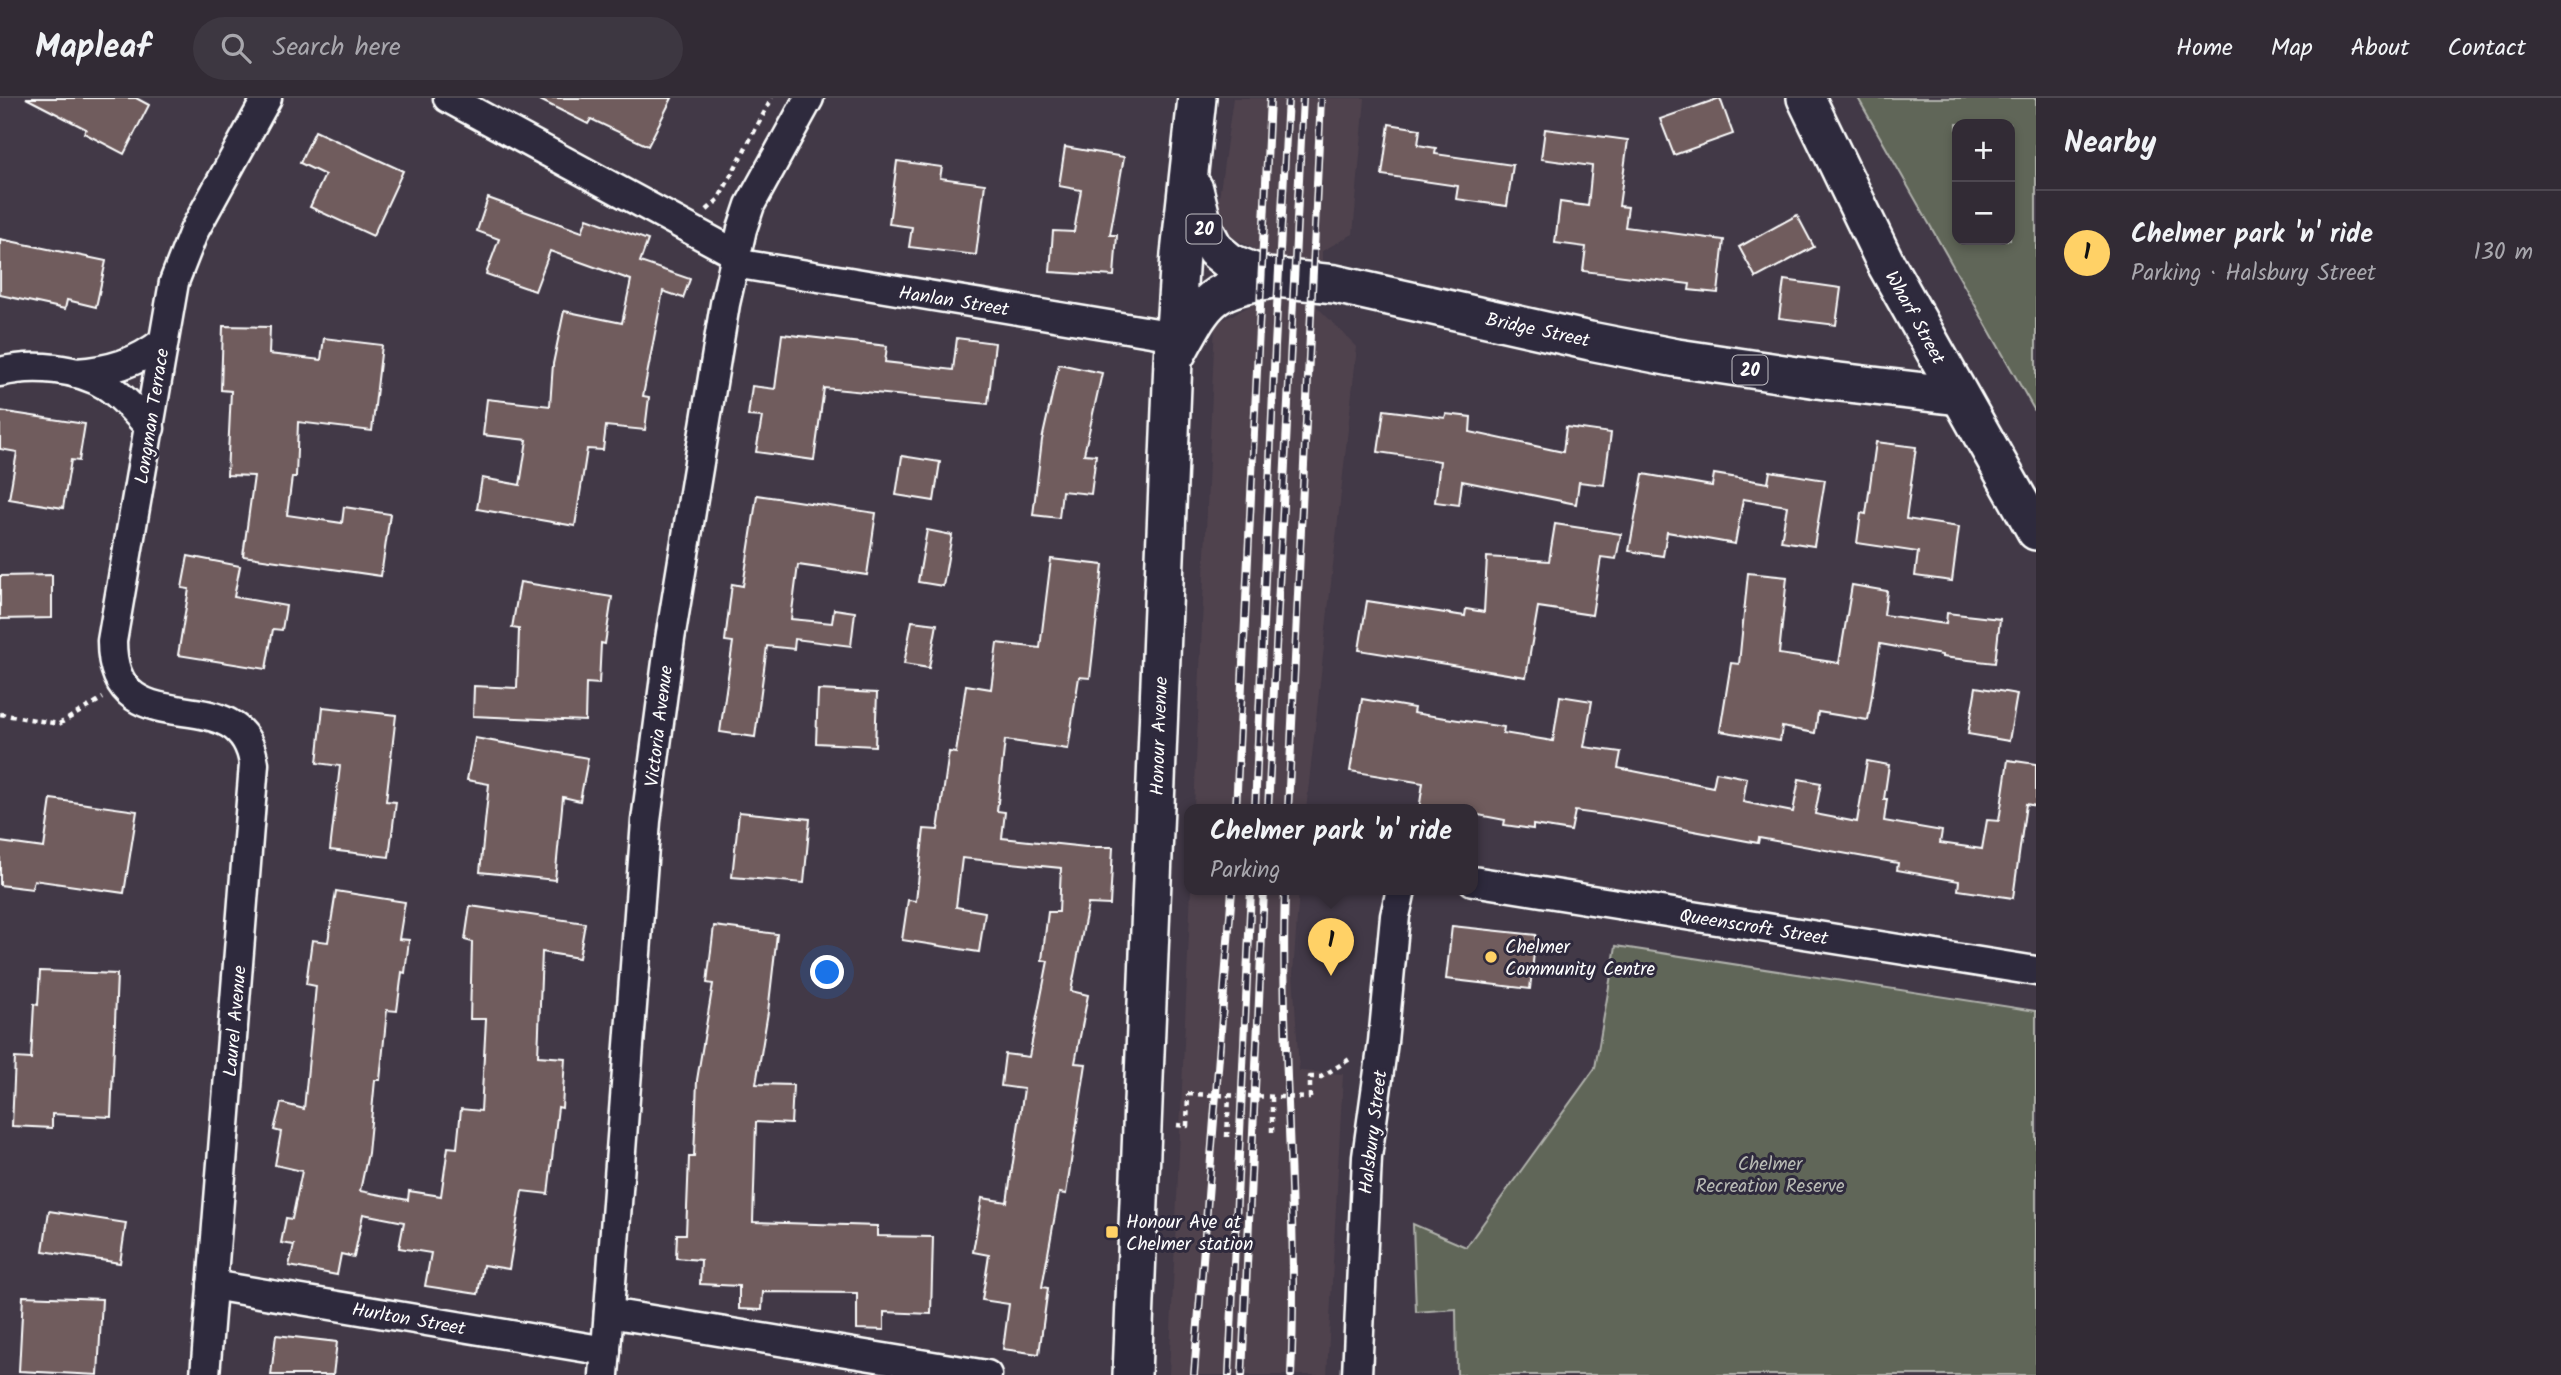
<!DOCTYPE html>
<html lang="en">
<head>
<meta charset="utf-8">
<style>
  :root { --surface:#322b35; --page:#3d3741; --text:#f1f3f6; --muted:#a8a7ad; --line:#4d4750; --accent:#ffd166 }
  body { margin:0; font-family:Kalam,sans-serif; background:var(--page); color:var(--text) }
  .controls { position:absolute; right:21px; top:21px; display:grid; overflow:hidden; border-radius:14px; box-shadow:0 4px 10px #0003 }
  .controls button { width:63px; height:63px; display:grid; place-items:center; padding:0; border:0; border-bottom:2px solid var(--line); background:var(--surface); color:var(--text); font:35px sans-serif }
  .you { position:absolute; left:828px; top:875px; width:24px; height:24px; margin:-18px; border:5px solid #fff; border-radius:50%; background:#1a73e8; box-shadow:0 0 0 10px #1a73e833 }
  .badge { display:grid; place-items:center; width:46px; height:46px; border-radius:50%; background:var(--accent); color:#111; font-size:23px; font-weight:700 }
  .pin { position:absolute; translate:-50% -58px; filter:drop-shadow(0 2px 4px #0008) }
  .pin::after { content:''; position:absolute; top:37px; width:24px; height:21px; background:inherit; clip-path:polygon(0 0,100% 0,50% 100%) }
  .popup { position:absolute; left:1184px; top:706px; width:294px; height:91px; box-sizing:border-box; display:grid; place-content:center; border-radius:14px; background:var(--surface); filter:drop-shadow(0 2px 5px #0005); font-size:23px; white-space:nowrap; color:var(--muted) }
  .popup b { font-size:26px; color:var(--text) }
  .popup::after { content:''; position:absolute; left:50%; top:100%; margin-left:-14px; border:14px solid transparent; border-top-color:var(--surface) }
  .list { margin:0; padding:0; list-style:none }
  h2 { display:flex; justify-content:space-between; align-items:center; height:91px; margin:0; padding:0 28px; font-size:30px }
  h2 small { font-size:23px; font-weight:400; color:var(--muted) }
  .list li { display:grid; grid-template-columns:46px 1fr auto; gap:21px; align-items:center; box-sizing:border-box; height:126px; padding:0 28px; border-top:2px solid var(--line) }
  .list b { display:block; font-size:26px; white-space:nowrap }
  .list p { margin:0; font-size:23px; white-space:nowrap; color:var(--muted) }
  .list em { font-size:23px; font-style:normal; color:var(--muted) }
  .icon { flex:none; width:38px; height:38px; fill:none; stroke:currentColor; stroke-width:2; stroke-linecap:round; stroke-linejoin:round }
  .map { position:relative; flex:none; width:2036px; height:1277px; overflow:hidden }
  header { display:flex; align-items:center; gap:42px; box-sizing:border-box; height:98px; padding:0 35px; background:var(--surface); border-bottom:2px solid var(--line) }
  header strong { font-size:33px }
  nav { display:flex; gap:38px; margin-inline-start:auto; font-size:24px }
  .search { width:490px; height:63px; background:var(--page); display:flex; align-items:center; gap:18px; box-sizing:border-box; padding:0 24px; border-radius:38px; color:var(--muted); font-size:26px }
  main { display:flex }
  aside { flex:1; background:var(--surface) }
  .map>svg:first-child { display:block }
</style>
</head>
<body>
<header>
<strong>Mapleaf</strong>
<div class="search"><svg class="icon" aria-label="search" viewBox="0 0 24 24"><circle cx="10" cy="10" r="6"/><path d="M15 15l6 6"/></svg>Search here</div>
<nav><a>Home</a><a>Map</a><a>About</a><a>Contact</a></nav>
</header>
<main>
<div class="map">
<svg width="2036" height="1277" viewBox="0 0 2036 1277">
  <rect width="100%" height="100%" fill="#423947"/>
  <filter id="ink" filterUnits="userSpaceOnUse"><feTurbulence type="fractalNoise" baseFrequency=".0143" numOctaves="2"/><feDisplacementMap in="SourceGraphic" scale="14" xChannelSelector="R" yChannelSelector="G"/><feConvolveMatrix kernelMatrix="1 2 1 2 8 2 1 2 1" color-interpolation-filters="sRGB"/></filter>
  <g filter="url(#ink)">
    <!-- built -->
    <g fill="#50434e">
      <path d="M 1233,0 L 1365,0 L 1353,136 L 1322,153 L 1322,163 L 1252,160 L 1253,150 L 1230,138 L 1216,122 Z"/>
      <path d="M 1250,197 L 1317,200 L 1317,209 L 1357,249 L 1306,712 L 1194,712 L 1215,226 L 1250,208 Z"/>
      <path d="M 1191,792 L 1299,792 L 1293,875 L 1299,973 L 1343,976 L 1327,1277 L 1169,1277 Z"/>
    </g>
    <!-- green -->
    <g fill="#616659" stroke="#b0b2ac" stroke-width="2" fill-rule="evenodd">
      <path d="M 1858,0 L 2036,0 L 2036,315 ZM 2010,26 L 2010,142 L 1957,142 L 1957,26 Z"/>
      <path d="M 1616,848 L 2036,913 L 2036,1277 L 1457,1277 L 1456,1211 L 1416,1214 L 1413,1126 L 1466,1149 L 1595,970 Z"/>
    </g>
    <!-- building -->
    <g fill="#705b5d" stroke="#fff" stroke-width="2">
      <path d="M 26,0 L 136,0 L 149,7 L 124,56 L 84,35 L 86,31 Z"/>
      <path d="M 536,0 L 672,0 L 648,48 L 591,21 L 588,26 Z"/>
      <path d="M 1720,0 L 1733,36 L 1674,57 L 1660,21 Z"/>
      <path d="M 1389,26 L 1420,31 L 1418,47 L 1436,50 L 1435,56 L 1513,67 L 1507,108 L 1456,101 L 1458,88 L 1382,77 Z"/>
      <path d="M 1545,31 L 1628,42 L 1619,108 L 1628,109 L 1625,129 L 1724,142 L 1718,195 L 1689,192 L 1690,186 L 1583,173 L 1586,149 L 1555,145 L 1560,104 L 1588,108 L 1592,68 L 1541,61 Z"/>
      <path d="M 315,33 L 403,73 L 373,138 L 310,109 L 325,77 L 300,65 Z"/>
      <path d="M 1065,49 L 1124,59 L 1110,137 L 1117,137 L 1114,178 L 1050,174 L 1053,133 L 1074,134 L 1081,92 L 1059,88 Z"/>
      <path d="M 897,63 L 942,69 L 940,80 L 985,86 L 976,157 L 909,149 L 912,129 L 889,126 Z"/>
      <path d="M 488,100 L 582,134 L 587,120 L 648,142 L 640,164 L 690,181 L 683,200 L 663,193 L 643,298 L 649,299 L 645,332 L 606,328 L 603,352 L 587,351 L 575,428 L 477,411 L 482,380 L 520,387 L 527,342 L 483,337 L 487,301 L 550,308 L 553,266 L 564,213 L 622,225 L 631,182 L 550,153 L 535,193 L 486,176 L 499,141 L 477,133 Z"/>
      <path d="M 1797,117 L 1814,149 L 1756,180 L 1739,149 Z"/>
      <path d="M 0,141 L 106,163 L 96,209 L 67,202 L 65,211 L 0,197 Z"/>
      <path d="M 1784,182 L 1841,190 L 1836,227 L 1779,220 Z"/>
      <path d="M 223,228 L 270,229 L 269,256 L 321,262 L 324,240 L 382,247 L 372,333 L 298,324 L 296,379 L 292,379 L 287,417 L 342,425 L 344,409 L 390,416 L 381,478 L 243,458 L 254,378 L 227,377 L 231,293 L 221,292 Z"/>
      <path d="M 782,236 L 887,248 L 885,264 L 953,272 L 957,240 L 995,245 L 988,306 L 824,290 L 814,362 L 756,354 L 762,319 L 748,318 L 752,288 L 775,291 Z"/>
      <path d="M 1059,266 L 1102,275 L 1084,356 L 1096,357 L 1091,396 L 1062,393 L 1059,420 L 1033,417 L 1042,342 Z"/>
      <path d="M 1384,312 L 1445,320 L 1446,316 L 1471,319 L 1470,334 L 1563,354 L 1566,329 L 1611,335 L 1604,387 L 1579,384 L 1576,406 L 1462,383 L 1459,407 L 1435,404 L 1440,363 L 1378,354 Z"/>
      <path d="M 0,313 L 85,326 L 79,363 L 71,362 L 63,410 L 9,401 L 17,354 L 0,351 Z"/>
      <path d="M 1876,344 L 1916,349 L 1906,421 L 1959,429 L 1952,483 L 1915,478 L 1918,454 L 1857,445 L 1861,415 L 1866,416 Z"/>
      <path d="M 902,358 L 940,364 L 934,403 L 896,397 Z"/>
      <path d="M 1770,373 L 1825,382 L 1814,448 L 1781,443 L 1787,408 L 1743,401 L 1735,446 L 1667,434 L 1663,458 L 1629,453 L 1643,376 L 1712,388 L 1714,376 L 1768,385 Z"/>
      <path d="M 757,397 L 876,415 L 867,477 L 798,467 L 791,521 L 832,525 L 834,511 L 855,514 L 851,548 L 795,541 L 794,551 L 767,548 L 755,639 L 720,634 L 733,544 L 725,543 L 732,486 L 743,488 Z"/>
      <path d="M 1555,426 L 1621,436 L 1616,461 L 1601,459 L 1592,517 L 1538,509 L 1526,579 L 1359,552 L 1367,503 L 1465,518 L 1466,511 L 1484,514 L 1487,459 L 1549,463 Z"/>
      <path d="M 927,432 L 952,437 L 943,488 L 918,484 Z"/>
      <path d="M 188,458 L 240,468 L 234,499 L 286,508 L 282,532 L 273,531 L 266,571 L 178,557 L 189,491 L 182,490 Z"/>
      <path d="M 1051,461 L 1103,467 L 1090,580 L 1079,579 L 1068,651 L 1005,642 L 997,713 L 1005,714 L 1002,740 L 1086,749 L 1113,749 L 1110,807 L 1088,806 L 1071,893 L 1088,897 L 1075,965 L 1086,966 L 1066,1096 L 1059,1095 L 1042,1189 L 1048,1190 L 1039,1256 L 1003,1251 L 1009,1206 L 982,1202 L 989,1157 L 973,1154 L 982,1100 L 1007,1104 L 1024,991 L 1001,988 L 1005,956 L 1029,959 L 1048,863 L 1042,862 L 1048,814 L 1059,814 L 1061,770 L 962,760 L 956,809 L 985,814 L 979,854 L 902,842 L 908,802 L 916,803 L 924,731 L 938,732 L 949,654 L 956,655 L 966,587 L 991,591 L 997,545 L 1040,550 Z"/>
      <path d="M 1748,475 L 1787,479 L 1779,556 L 1839,565 L 1852,487 L 1887,493 L 1884,517 L 1946,526 L 1947,515 L 2000,521 L 1995,565 L 1942,559 L 1942,557 L 1880,546 L 1868,622 L 1818,614 L 1815,635 L 1782,629 L 1780,643 L 1720,633 L 1731,565 L 1739,566 Z"/>
      <path d="M 52,477 L 52,520 L 0,521 L 0,478 Z"/>
      <path d="M 520,484 L 612,499 L 605,546 L 601,545 L 599,586 L 586,585 L 585,623 L 473,618 L 474,588 L 517,590 L 519,531 L 512,530 Z"/>
      <path d="M 912,523 L 937,526 L 929,570 L 904,566 Z"/>
      <path d="M 1976,589 L 2017,596 L 2009,643 L 1968,636 Z"/>
      <path d="M 818,592 L 877,595 L 875,648 L 816,645 Z"/>
      <path d="M 1560,598 L 1592,603 L 1584,649 L 1621,654 L 1618,670 L 1713,689 L 1716,674 L 1747,680 L 1743,704 L 1793,714 L 1799,681 L 1821,685 L 1815,716 L 1857,724 L 1867,663 L 1889,667 L 1884,701 L 1887,701 L 1884,723 L 1942,733 L 1940,745 L 1982,751 L 1987,722 L 1999,723 L 2008,662 L 2036,666 L 2036,708 L 2026,706 L 2013,800 L 1958,792 L 1959,783 L 1897,772 L 1898,765 L 1759,740 L 1758,745 L 1619,719 L 1575,713 L 1571,733 L 1533,727 L 1533,731 L 1504,727 L 1505,722 L 1473,716 L 1473,712 L 1419,712 L 1423,685 L 1350,673 L 1362,601 L 1414,610 L 1413,615 L 1504,629 L 1503,635 L 1553,643 Z"/>
      <path d="M 323,609 L 396,617 L 386,703 L 396,704 L 389,759 L 330,752 L 340,668 L 317,665 Z"/>
      <path d="M 475,640 L 588,660 L 580,703 L 563,699 L 555,782 L 480,774 L 489,686 L 467,682 Z"/>
      <path d="M 51,701 L 137,713 L 124,795 L 34,782 L 32,791 L 0,787 L 0,744 L 44,750 Z"/>
      <path d="M 739,714 L 810,721 L 804,785 L 732,779 Z"/>
      <path d="M 336,793 L 405,804 L 399,841 L 409,842 L 405,875 L 402,874 L 397,913 L 387,912 L 380,982 L 375,982 L 368,1055 L 360,1093 L 408,1102 L 409,1093 L 441,1098 L 448,1049 L 457,1050 L 461,1011 L 481,1013 L 486,921 L 470,921 L 472,844 L 465,842 L 470,808 L 585,825 L 579,860 L 542,854 L 538,958 L 565,960 L 562,1010 L 558,1009 L 548,1096 L 522,1093 L 509,1171 L 483,1167 L 478,1196 L 425,1188 L 431,1155 L 399,1150 L 404,1124 L 363,1116 L 354,1159 L 341,1156 L 337,1177 L 289,1168 L 294,1147 L 281,1145 L 286,1120 L 292,1121 L 302,1073 L 275,1067 L 281,1034 L 274,1032 L 281,1005 L 304,1011 L 316,888 L 306,886 L 312,842 L 328,844 Z"/>
      <path d="M 714,828 L 777,836 L 768,914 L 756,986 L 793,987 L 791,1026 L 756,1024 L 753,1124 L 877,1128 L 877,1138 L 933,1139 L 931,1216 L 884,1214 L 884,1232 L 857,1231 L 857,1195 L 763,1194 L 762,1212 L 739,1211 L 739,1188 L 700,1186 L 701,1162 L 676,1160 L 677,1136 L 686,1136 L 689,1059 L 694,1059 L 697,982 L 713,886 L 707,885 Z"/>
      <path d="M 1452,828 L 1536,837 L 1530,891 L 1446,881 Z"/>
      <path d="M 40,873 L 117,876 L 111,1019 L 52,1016 L 52,1030 L 12,1028 L 15,960 L 31,961 L 34,906 L 38,907 Z"/>
      <path d="M 49,1113 L 126,1125 L 120,1165 L 43,1153 Z"/>
      <path d="M 23,1198 L 102,1201 L 98,1277 L 19,1273 Z"/>
      <path d="M 276,1237 L 337,1244 L 333,1277 L 271,1277 Z"/>
    </g>
    <g fill="none" stroke-linecap="round" stroke-linejoin="round">
      <!-- minor casing -->
      <g stroke="#fff" stroke-width="33">
        <g id="minor">
          <path d="M 448,0 L 736,156"/>
          <path d="M 734,165 L 1175,238"/>
          <path d="M 0,274 C 32,266 78,269 107,288 C 123,299 137,315 150,330"/>
          <path d="M 76,275 C 109,273 137,265 163,244"/>
          <path d="M 1473,783 L 2036,873"/>
          <path d="M 212,1187 L 606,1253"/>
          <path d="M 609,1215 L 987,1277"/>
          <path d="M 205,1277 L 254,666 C 241,574 112,656 112,543 L 174,184 L 194,133 L 267,0"/>
          <path d="M 604,1277 L 646,723 L 670,541 L 725,206 L 742,131 L 750,107 L 809,0"/>
          <path d="M 1357,1277 L 1367,1059 L 1383,944 L 1395,818 L 1401,792"/>
        </g>
      </g>
      <!-- major casing -->
      <g stroke="#fff" stroke-width="42">
        <g id="major">
          <path d="M 1806,0 L 1886,166 L 2036,433"/>
          <path d="M 1194,91 L 1204,131 L 1215,152 L 1231,165 L 1266,179 L 1335,186 L 1590,243 L 1677,260 L 1831,283 L 1959,298"/>
          <path d="M 1177,255 C 1207,200 1210,191 1274,181"/>
          <path d="M 1132,1277 L 1173,262 L 1180,156 L 1197,0"/>
        </g>
      </g>
      <!-- path -->
      <g stroke="#fff" stroke-width="4.5" stroke-dasharray="5 5" stroke-linecap="butt">
        <path d="M 707,112 L 718,102 L 772,0"/>
        <path d="M 0,616 L 59,626 L 103,600"/>
        <path d="M 1272,999 L 1272,1038"/>
        <path d="M 1310,1000 L 1310,979 L 1321,979 L 1353,959"/>
        <path d="M 1177,1027 L 1187,1028 L 1188,996"/>
        <path d="M 1227,1039 L 1229,997"/>
      </g>
      <!-- minor -->
      <use href="#minor" stroke="#2f2a3d" stroke-width="28"/>
      <!-- major -->
      <use href="#major" stroke="#2f2a3d" stroke-width="37"/>
      <!-- rail casing -->
      <g stroke="#fff" stroke-width="8">
        <g id="rail">
          <path d="M 1236,712 L 1270,0"/>
          <path d="M 1255,712 L 1275,248 L 1288,0"/>
          <path d="M 1268,712 L 1303,0"/>
          <path d="M 1288,712 L 1321,0"/>
          <path d="M 1285,792 C 1280,954 1299,1115 1291,1277"/>
          <path d="M 1194,1277 L 1232,792"/>
          <path d="M 1229,1277 L 1251,792"/>
          <path d="M 1242,1277 L 1264,792"/>
        </g>
      </g>
      <!-- rail -->
      <use href="#rail" stroke="#2f2a3d" stroke-width="5" stroke-dasharray="16" stroke-linecap="butt"/>
      <!-- path-bridge -->
      <path stroke="#fff" stroke-width="4.5" stroke-dasharray="5 5" stroke-linecap="butt" d="M 1188,996 L 1310,1000"/>
    </g>
  </g>
  <!-- markers -->
  <g fill="#ffd166" stroke="#2f2a3d" stroke-width="2.5">
    <circle cx="1491" cy="859" r="7"/>
    <rect x="1105" y="1127" width="14" height="14" rx="3.5"/>
  </g>
  <g text-anchor="middle" stroke-width="6" stroke-linejoin="round" paint-order="stroke">
    <!-- shield labels -->
    <g fill="#2f2a3d" stroke="#c1bfc5" stroke-width="2">
      <rect x="1186.5" y="116.5" width="35" height="29" rx="5"/>
      <rect x="1732.5" y="257.5" width="35" height="29" rx="5"/>
    </g>
    <g font-size="18" font-weight="bold" fill="#fff">
      <text x="1204" y="137">20</text>
      <text x="1750" y="278">20</text>
    </g>
    <!-- street labels -->
    <g font-size="19" fill="#fff" stroke="#2f2a3d">
      <text transform="translate(954 202) rotate(9)" y="7">Hanlan Street</text>
      <text transform="translate(1916 219) rotate(61)" y="7">Wharf Street</text>
      <text transform="translate(1538 231) rotate(12)" y="7">Bridge Street</text>
      <text transform="translate(151 318) rotate(-81)" y="7">Longman Terrace</text>
      <text transform="translate(658 628) rotate(-83)" y="7">Victoria Avenue</text>
      <text transform="translate(1158 638) rotate(-88)" y="7">Honour Avenue</text>
      <text transform="translate(1754 828) rotate(9)" y="7">Queenscroft Street</text>
      <text transform="translate(234 923) rotate(-85)" y="7">Laurel Avenue</text>
      <text transform="translate(1372 1034) rotate(-83)" y="7">Halsbury Street</text>
      <text transform="translate(409 1220) rotate(10)" y="7">Hurlton Street</text>
    </g>
    <!-- poi labels -->
    <g font-size="19" fill="#fff" stroke="#2f2a3d" text-anchor="start">
      <text x="1505" y="855">Chelmer<tspan x="1505" dy="22">Community Centre</tspan></text>
      <text x="1126" y="1130">Honour Ave at<tspan x="1126" dy="22">Chelmer station</tspan></text>
    </g>
    <!-- park labels -->
    <g font-size="19" fill="#b8bab4" stroke="#2f2a3d">
      <text x="1770" y="1072">Chelmer<tspan x="1770" dy="22">Recreation Reserve</tspan></text>
    </g>
  </g>
</svg>
<div class="controls">
<button>+</button>
<button>−</button>
</div>
<div class="you"></div>
<div class="pin badge" style="left:1331px;top:878px">1</div>
<div class="popup"><b>Chelmer park 'n' ride</b>Parking</div>
</div>
<aside>
<h2>Nearby<small></small></h2>
<ul class="list">
<li><span class="badge">1</span><div><b>Chelmer park 'n' ride</b><p>Parking · Halsbury Street</p></div><em>130 m</em></li>
</ul>
</aside>
</main>
</body>
</html>
